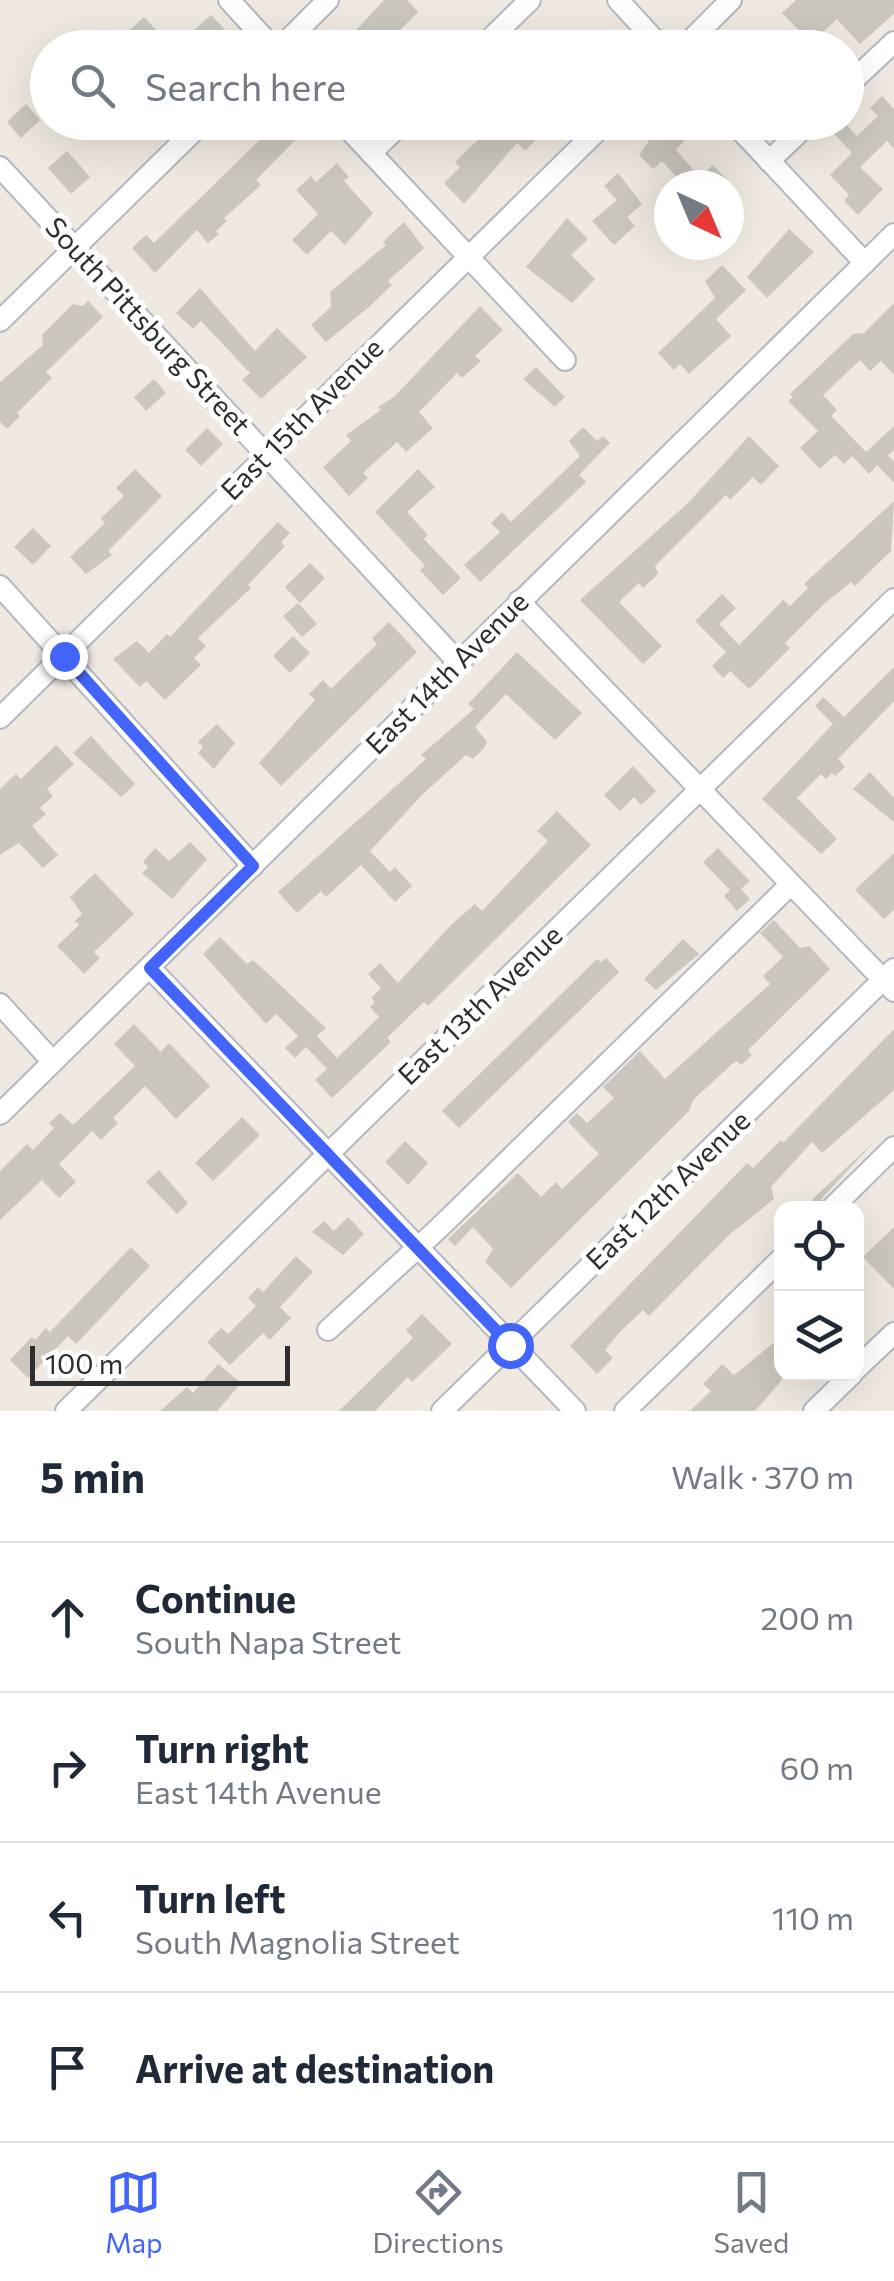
<!DOCTYPE html>
<html lang="en">
<head>
<meta charset="utf-8">
<style>
  :root { --surface:#fff; --page:#f2f2f3; --text:#1f2937; --muted:#747a83; --line:#e0e1e3; --accent:#4264fb }
  body { margin:0; font-family:Commissioner,sans-serif; background:var(--page); color:var(--text) }
  .controls { position:absolute; right:30px; bottom:30px; display:grid; overflow:hidden; border-radius:20px; box-shadow:0 10px 40px #0002 }
  .controls button { width:90px; height:90px; display:grid; place-items:center; padding:0; border:0; border-bottom:2px solid var(--line); background:var(--surface); color:var(--text); font:50px sans-serif }
  .compass { position:absolute; left:654px; top:170px; width:90px; height:90px; border-radius:50%; background:var(--surface); box-shadow:0 10px 40px #0002; rotate:136deg }
  .scale { position:absolute; left:30px; bottom:25px; width:260px; box-sizing:border-box; padding-left:10px; border:5px solid #2e2e2e; border-top:0; font-size:28px; line-height:35px; white-space:nowrap; color:#2e2e2e; -webkit-text-stroke:8px #fff; paint-order:stroke }
  .stop { position:absolute; width:30px; height:30px; margin:-22px; border:8px solid #4264fb; border-radius:50%; background:#fff }
  .stop.end { background:#4264fb; border-color:#fff; box-shadow:0 2px 10px #0008 }
  .list { margin:0; padding:0; list-style:none }
  h2 { display:flex; justify-content:space-between; align-items:center; height:130px; margin:0; padding:0 40px; font-size:42px }
  h2 small { font-size:32px; font-weight:400; color:var(--muted) }
  .list li { display:grid; grid-template-columns:65px 1fr auto; gap:30px; align-items:center; box-sizing:border-box; height:150px; padding:0 40px; border-top:2px solid var(--line) }
  .list b { display:block; font-size:38px; white-space:nowrap }
  .list p { margin:0; font-size:32px; white-space:nowrap; color:var(--muted) }
  .list em { font-size:32px; font-style:normal; color:var(--muted) }
  .icon { flex:none; width:55px; height:55px; fill:none; stroke:currentColor; stroke-width:2; stroke-linecap:round; stroke-linejoin:round }
  .map { position:relative; flex:none; width:894px; height:1411px; overflow:hidden }
  .search { position:absolute; background:var(--surface); box-shadow:0 10px 40px #0002; left:30px; right:30px; top:30px; height:110px; display:flex; align-items:center; gap:25px; box-sizing:border-box; padding:0 35px; border-radius:55px; color:var(--muted); font-size:38px }
  .sheet { height:730px; background:var(--surface) }
  nav { display:flex; justify-content:space-around; align-items:center; box-sizing:border-box; height:140px; border-top:2px solid var(--line); background:var(--surface); font-size:28px; color:var(--muted) }
  nav a { display:grid; justify-items:center; gap:5px }
  nav .on { color:var(--accent) }
  .map>svg:first-child { display:block }
</style>
</head>
<body>
<div class="map">
<svg width="894" height="1411" viewBox="0 0 894 1411">
  <rect width="100%" height="100%" fill="#efe9e1"/>
  <!-- building -->
  <g fill="#cbc7bf">
    <path d="M 384,0 L 407,0 L 418,12 L 382,48 L 340,48 Z"/>
    <path d="M 796,0 L 894,0 L 894,14 L 860,44 L 837,19 L 811,43 L 782,13 Z"/>
    <path d="M 211,15 L 231,36 L 220,48 L 195,48 L 186,38 Z"/>
    <path d="M 144,17 L 159,33 L 140,48 L 126,33 Z"/>
    <path d="M 882,96 L 894,109 L 894,149 L 887,141 L 860,167 L 883,189 L 858,215 L 844,201 L 849,195 L 830,175 L 852,153 L 823,122 L 844,122 L 857,136 L 878,116 L 870,108 Z"/>
    <path d="M 26,104 L 40,120 L 21,138 L 7,122 Z"/>
    <path d="M 278,122 L 313,122 L 256,180 L 261,185 L 224,218 L 227,221 L 216,231 L 219,234 L 208,243 L 197,230 L 155,273 L 132,248 L 146,235 L 154,243 Z"/>
    <path d="M 483,122 L 553,122 L 525,151 L 517,143 L 464,204 L 444,183 L 460,167 L 455,162 L 482,136 L 476,129 Z"/>
    <path d="M 662,122 L 700,122 L 676,150 L 700,177 L 713,165 L 732,185 L 684,185 L 662,161 L 653,169 L 639,155 Z"/>
    <path d="M 67,151 L 90,177 L 71,194 L 48,168 Z"/>
    <path d="M 337,163 L 349,177 L 344,181 L 373,213 L 345,245 L 331,231 L 307,255 L 292,240 L 318,214 L 296,190 L 311,176 L 316,182 Z"/>
    <path d="M 618,173 L 642,204 L 627,217 L 635,226 L 614,245 L 592,221 L 617,200 L 604,186 Z"/>
    <path d="M 567,218 L 588,239 L 571,255 L 595,279 L 572,303 L 526,267 Z"/>
    <path d="M 404,222 L 424,248 L 388,281 L 392,285 L 369,307 L 326,342 L 311,325 L 331,307 L 330,292 L 386,245 L 383,242 Z"/>
    <path d="M 789,229 L 814,252 L 767,298 L 747,277 Z"/>
    <path d="M 722,265 L 746,290 L 716,319 L 731,336 L 689,374 L 680,364 L 674,370 L 658,353 L 715,298 L 705,281 Z"/>
    <path d="M 200,288 L 255,351 L 277,328 L 307,357 L 261,399 L 242,380 L 250,373 L 201,321 L 193,329 L 176,313 Z"/>
    <path d="M 88,301 L 103,317 L 46,372 L 52,378 L 17,413 L 20,416 L 7,429 L 0,422 L 0,382 L 43,345 L 42,335 L 73,304 L 83,306 Z"/>
    <path d="M 894,303 L 894,375 L 881,361 L 870,371 L 860,360 L 823,395 L 837,410 L 831,416 L 866,452 L 894,426 L 894,450 L 888,455 L 894,462 L 894,483 L 877,465 L 869,474 L 852,456 L 844,464 L 835,455 L 820,469 L 800,448 L 818,431 L 788,401 L 793,397 L 790,394 L 853,334 L 864,333 Z"/>
    <path d="M 480,306 L 503,330 L 475,356 L 481,361 L 462,378 L 457,373 L 419,412 L 433,428 L 406,452 L 397,442 L 363,473 L 368,478 L 349,496 L 323,467 L 351,441 L 346,435 L 381,410 L 378,407 L 395,396 Z"/>
    <path d="M 536,367 L 565,397 L 555,407 L 523,379 Z"/>
    <path d="M 154,379 L 166,393 L 146,411 L 134,397 Z"/>
    <path d="M 583,427 L 597,441 L 603,436 L 610,443 L 579,475 L 586,482 L 480,582 L 464,565 L 500,532 L 491,523 L 502,512 L 511,522 L 580,456 L 569,441 Z"/>
    <path d="M 207,428 L 223,444 L 201,466 L 185,450 Z"/>
    <path d="M 749,436 L 779,466 L 761,485 L 753,477 L 730,500 L 726,495 L 655,566 L 658,574 L 643,588 L 639,583 L 619,602 L 662,646 L 643,664 L 580,600 L 688,503 Z"/>
    <path d="M 135,469 L 162,496 L 108,551 L 112,555 L 86,574 L 70,557 L 105,523 L 101,518 L 124,496 L 116,488 Z"/>
    <path d="M 418,469 L 435,487 L 407,512 L 428,535 L 424,539 L 461,578 L 443,595 L 420,570 L 425,566 L 421,561 L 375,512 Z"/>
    <path d="M 894,501 L 891,551 L 855,586 L 851,582 L 824,604 L 785,643 L 790,648 L 749,689 L 730,671 L 723,678 L 712,666 L 726,652 L 695,621 L 722,594 L 736,608 L 719,624 L 739,645 L 783,600 L 790,606 L 808,588 L 804,584 Z"/>
    <path d="M 278,522 L 290,533 L 281,542 L 285,546 L 248,585 L 251,588 L 198,638 L 206,646 L 194,658 L 201,665 L 165,700 L 146,681 L 140,687 L 113,659 L 137,641 L 149,653 L 167,634 L 170,637 Z"/>
    <path d="M 33,528 L 51,546 L 33,565 L 14,547 Z"/>
    <path d="M 310,563 L 325,578 L 300,603 L 285,587 Z"/>
    <path d="M 298,603 L 317,624 L 302,637 L 283,616 Z"/>
    <path d="M 389,622 L 417,652 L 281,786 L 259,763 L 315,700 L 309,694 L 323,680 L 331,689 L 377,644 L 372,638 Z"/>
    <path d="M 293,636 L 310,653 L 290,673 L 273,656 Z"/>
    <path d="M 517,652 L 582,713 L 555,740 L 506,694 L 475,727 L 487,742 L 484,748 L 473,759 L 466,755 L 423,794 L 370,851 L 390,872 L 395,867 L 412,886 L 395,902 L 361,865 L 326,897 L 321,891 L 297,913 L 278,892 L 426,759 L 421,755 L 474,709 L 468,704 Z"/>
    <path d="M 894,667 L 894,701 L 838,759 L 845,767 L 835,776 L 832,773 L 826,779 L 821,774 L 797,798 L 837,839 L 821,854 L 762,799 L 833,724 L 815,706 L 823,697 L 844,717 Z"/>
    <path d="M 217,724 L 235,743 L 214,769 L 198,753 L 203,747 L 198,742 Z"/>
    <path d="M 91,736 L 135,784 L 121,797 L 73,753 Z"/>
    <path d="M 56,745 L 74,764 L 47,789 L 53,796 L 40,808 L 46,814 L 32,826 L 58,855 L 43,868 L 19,843 L 0,855 L 0,789 L 16,774 L 21,779 Z"/>
    <path d="M 633,766 L 656,791 L 641,805 L 634,797 L 620,811 L 604,795 Z"/>
    <path d="M 870,772 L 894,798 L 894,822 L 853,789 Z"/>
    <path d="M 557,811 L 591,845 L 428,1006 L 424,1002 L 387,1038 L 391,1042 L 332,1098 L 315,1080 L 327,1069 L 306,1047 L 295,1058 L 285,1048 L 298,1036 L 276,1014 L 266,1024 L 203,954 L 220,937 L 247,964 L 253,960 L 262,968 L 326,1028 L 317,1036 L 337,1058 L 379,1017 L 370,1007 L 375,1002 L 371,998 L 381,988 L 368,974 L 380,963 L 398,983 L 452,924 L 475,904 L 482,911 L 548,841 L 537,831 Z"/>
    <path d="M 190,842 L 207,859 L 172,899 L 142,873 L 148,867 L 143,862 L 155,848 L 169,861 Z"/>
    <path d="M 718,848 L 750,881 L 741,889 L 750,899 L 737,911 L 724,896 L 730,890 L 703,862 Z"/>
    <path d="M 894,853 L 894,910 L 884,919 L 855,890 Z"/>
    <path d="M 95,873 L 134,914 L 94,952 L 100,958 L 84,974 L 57,946 L 79,925 L 75,921 L 82,914 L 70,897 Z"/>
    <path d="M 774,920 L 800,948 L 809,946 L 830,969 L 748,1050 L 752,1055 L 741,1065 L 737,1061 L 732,1064 L 693,1100 L 689,1111 L 511,1288 L 485,1262 L 493,1249 L 473,1227 L 455,1246 L 448,1239 L 518,1173 L 541,1197 L 556,1182 L 562,1189 L 599,1154 L 568,1122 L 577,1113 L 587,1123 L 614,1098 L 603,1087 L 640,1051 L 665,1079 L 770,984 L 763,976 L 783,957 L 760,933 Z"/>
    <path d="M 683,939 L 699,954 L 656,990 L 644,979 Z"/>
    <path d="M 606,958 L 619,972 L 459,1128 L 442,1111 L 597,959 L 601,962 Z"/>
    <path d="M 134,1024 L 161,1052 L 169,1043 L 210,1086 L 176,1119 L 145,1086 L 113,1118 L 118,1123 L 101,1140 L 92,1131 L 59,1164 L 76,1182 L 59,1198 L 42,1180 L 0,1220 L 0,1171 L 27,1144 L 33,1150 L 54,1128 L 49,1123 L 60,1113 L 73,1125 L 135,1066 L 114,1044 Z"/>
    <path d="M 894,1029 L 894,1090 L 822,1153 L 812,1142 L 771,1187 L 774,1199 L 729,1235 L 649,1316 L 643,1310 L 619,1333 L 605,1350 L 613,1358 L 597,1374 L 570,1346 L 747,1163 L 753,1168 L 781,1140 L 783,1143 Z"/>
    <path d="M 242,1117 L 260,1135 L 213,1181 L 195,1163 Z"/>
    <path d="M 405,1141 L 428,1163 L 408,1185 L 385,1162 Z"/>
    <path d="M 874,1142 L 822,1198 L 819,1208 L 803,1208 Z"/>
    <path d="M 159,1170 L 188,1203 L 177,1214 L 146,1182 Z"/>
    <path d="M 348,1217 L 364,1234 L 343,1255 L 312,1232 L 324,1221 L 334,1231 Z"/>
    <path d="M 894,1227 L 894,1289 L 863,1257 Z"/>
    <path d="M 131,1247 L 150,1266 L 76,1344 L 68,1336 L 28,1378 L 10,1360 L 32,1337 L 35,1340 L 46,1328 L 50,1332 Z"/>
    <path d="M 296,1256 L 313,1272 L 280,1307 L 291,1318 L 270,1340 L 263,1333 L 230,1365 L 207,1342 L 221,1328 L 228,1334 L 256,1306 L 248,1298 L 258,1287 L 263,1292 Z"/>
    <path d="M 422,1314 L 452,1344 L 412,1382 L 408,1377 L 375,1411 L 339,1411 L 413,1338 L 406,1330 Z"/>
    <path d="M 782,1336 L 782,1380 L 755,1411 L 690,1411 L 711,1391 L 703,1384 L 722,1364 L 734,1375 Z"/>
    <path d="M 218,1364 L 241,1383 L 217,1411 L 160,1411 L 187,1387 L 193,1393 Z"/>
  </g>
  <g fill="none" stroke-linecap="round" stroke-linejoin="round">
    <!-- minor casing -->
    <g stroke="#b4b7c1" stroke-width="24">
      <g id="minor">
        <path d="M 229,0 L 273,48"/>
        <path d="M 618,0 L 662,48"/>
        <path d="M 280,48 L 328,0"/>
        <path d="M 481,48 L 530,0"/>
        <path d="M 683,48 L 731,0"/>
        <path d="M 846,87 L 894,42"/>
        <path d="M 342,122 L 565,360"/>
        <path d="M 733,122 L 865,263"/>
        <path d="M 371,153 L 403,122"/>
        <path d="M 769,161 L 810,122"/>
        <path d="M 0,167 L 458,662"/>
        <path d="M 0,321 L 203,122"/>
        <path d="M 0,586 L 253,866"/>
        <path d="M 519,601 L 894,991"/>
        <path d="M 0,718 L 606,122"/>
        <path d="M 150,968 L 575,1411"/>
        <path d="M 0,1004 L 53,1062"/>
        <path d="M 0,1114 L 894,234"/>
        <path d="M 832,1208 L 894,1147"/>
        <path d="M 328,1330 L 439,1228 L 790,885"/>
        <path d="M 856,1369 L 894,1333"/>
        <path d="M 66,1411 L 894,599"/>
        <path d="M 442,1411 L 894,969"/>
        <path d="M 625,1411 L 782,1258"/>
        <path d="M 814,1411 L 852,1374"/>
      </g>
    </g>
    <!-- minor -->
    <use href="#minor" stroke="#fff" stroke-width="20"/>
  </g>
  <g fill="none" stroke-linecap="round" stroke-linejoin="round">
    <!-- route -->
    <path stroke="#4264fb" stroke-width="12" d="M 64,656 L 253,866 L 150,968 L 510,1345"/>
  </g>
  <g text-anchor="middle" stroke-width="10" stroke-linejoin="round" paint-order="stroke">
    <!-- street labels -->
    <g font-size="28" fill="#2e2e2e" stroke="#fff">
      <text transform="translate(148 326) rotate(47)" y="10">South Pittsburg Street</text>
      <text transform="translate(302 419) rotate(-45)" y="10">East 15th Avenue</text>
      <text transform="translate(447 673) rotate(-45)" y="10">East 14th Avenue</text>
      <text transform="translate(480 1005) rotate(-44)" y="10">East 13th Avenue</text>
      <text transform="translate(668 1190) rotate(-44)" y="10">East 12th Avenue</text>
    </g>
  </g>
</svg>
<div class="controls">
<button><svg class="icon" aria-label="locate" viewBox="0 0 24 24"><circle cx="12" cy="12" r="6"/><path d="M12 2v4M12 18v4M2 12h4M18 12h4"/></svg></button>
<button><svg class="icon" aria-label="layers" viewBox="0 0 24 24"><path d="M12 4l9 5-9 5-9-5zM3 14l9 5 9-5"/></svg></button>
</div>
<svg class="compass" viewBox="-18 -18 36 36"><path d="M0-13l5 13h-10z" fill="#e53935"/><path d="M0 13l5-13h-10z" fill="#747a83"/></svg>
<div class="scale">100 m</div>
<div class="stop" style="left:510px;top:1345px"></div>
<div class="stop end" style="left:64px;top:656px"></div>
<div class="search"><svg class="icon" aria-label="search" viewBox="0 0 24 24"><circle cx="10" cy="10" r="6"/><path d="M15 15l6 6"/></svg>Search here</div>
</div>
<section class="sheet">
<h2>5 min<small>Walk · 370 m</small></h2>
<ul class="list">
<li><svg class="icon" aria-label="ahead" viewBox="0 0 24 24"><path d="M12 20V5M6 11l6-6 6 6"/></svg><div><b>Continue</b><p>South Napa Street</p></div><em>200 m</em></li>
<li><svg class="icon" aria-label="right" viewBox="0 0 24 24"><path d="M7 20v-9h11M14 6l5 5-5 5"/></svg><div><b>Turn right</b><p>East 14th Avenue</p></div><em>60 m</em></li>
<li><svg class="icon" aria-label="left" viewBox="0 0 24 24"><path d="M17 20v-9H6M10 6l-5 5 5 5"/></svg><div><b>Turn left</b><p>South Magnolia Street</p></div><em>110 m</em></li>
<li><svg class="icon" aria-label="arrive" viewBox="0 0 24 24"><path d="M6 21V4h12l-3 4 3 4H6"/></svg><div><b>Arrive at destination</b></div></li>
</ul>
</section>
<nav>
<a class="on"><svg class="icon" aria-label="map" viewBox="0 0 24 24"><path d="M3 6l6-2 6 2 6-2v14l-6 2-6-2-6 2zM9 4v14M15 6v14"/></svg>Map</a>
<a><svg class="icon" aria-label="directions" viewBox="0 0 24 24"><path d="M12 3l9 9-9 9-9-9zM9 14v-3h6M13 9l2 2-2 2"/></svg>Directions</a>
<a><svg class="icon" aria-label="saved" viewBox="0 0 24 24"><path d="M7 4h10v16l-5-4-5 4z"/></svg>Saved</a>
</nav>
</body>
</html>
